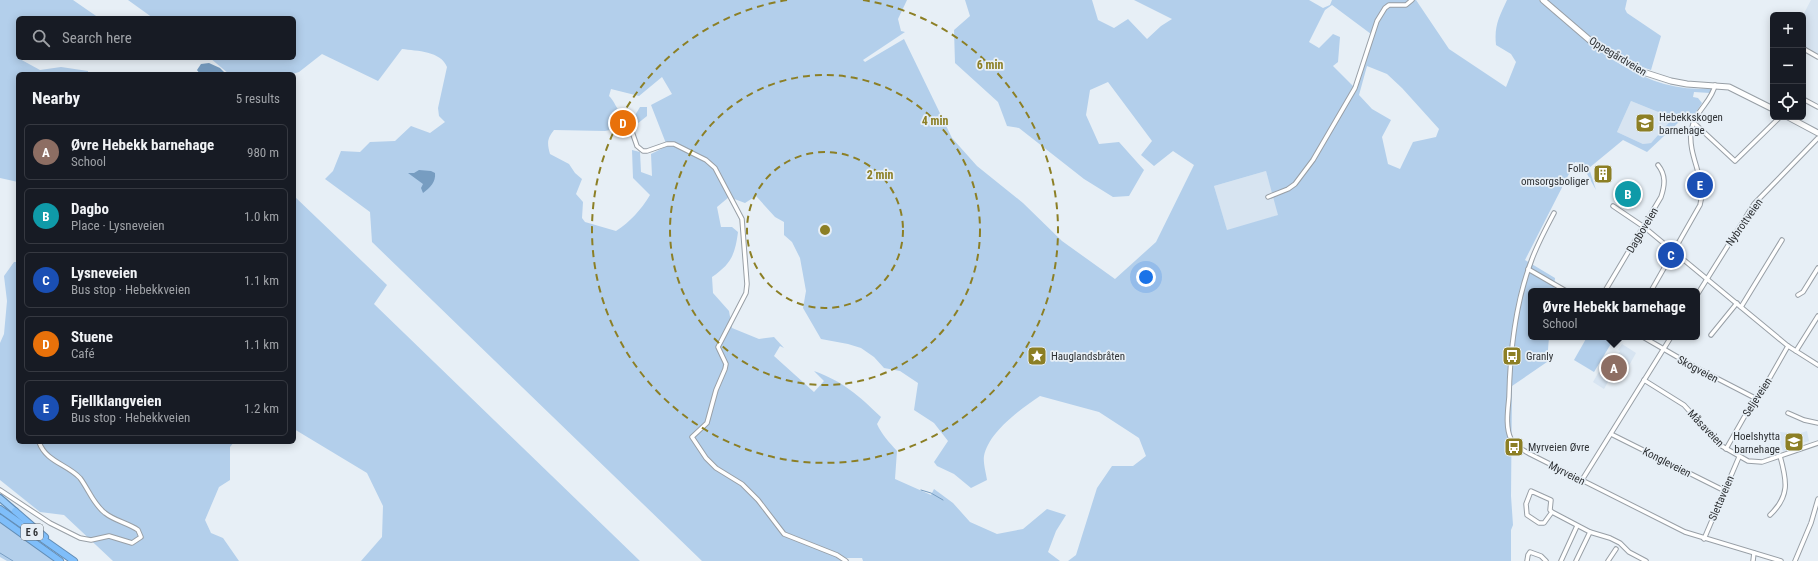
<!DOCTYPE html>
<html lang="en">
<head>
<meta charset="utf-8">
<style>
  :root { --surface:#171b24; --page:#20242c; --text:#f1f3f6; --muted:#9ea1a6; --line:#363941; --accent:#8c7f25 }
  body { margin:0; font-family:"Roboto Condensed",sans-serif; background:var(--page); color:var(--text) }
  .controls { position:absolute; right:12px; top:12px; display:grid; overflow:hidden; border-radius:6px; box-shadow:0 2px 10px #0003 }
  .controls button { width:36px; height:36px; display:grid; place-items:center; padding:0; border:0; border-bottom:1px solid var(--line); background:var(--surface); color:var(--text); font:20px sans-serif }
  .you { position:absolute; left:1146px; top:277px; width:14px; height:14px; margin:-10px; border:3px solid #fff; border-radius:50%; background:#1a73e8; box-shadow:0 0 0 6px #1a73e833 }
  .badge { display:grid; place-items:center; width:26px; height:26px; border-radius:50%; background:var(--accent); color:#fff; font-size:13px; font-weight:700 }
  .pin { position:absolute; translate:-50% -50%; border:2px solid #fff; box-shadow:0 1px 4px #0006 }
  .popup { position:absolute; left:1528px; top:288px; width:172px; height:52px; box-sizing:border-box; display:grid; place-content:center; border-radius:6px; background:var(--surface); filter:drop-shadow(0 1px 3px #0005); font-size:13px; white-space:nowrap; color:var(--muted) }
  .popup b { font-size:15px; color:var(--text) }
  .popup::after { content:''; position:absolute; left:50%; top:100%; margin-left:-8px; border:8px solid transparent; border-top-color:var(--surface) }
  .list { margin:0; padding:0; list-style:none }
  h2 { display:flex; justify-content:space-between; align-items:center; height:52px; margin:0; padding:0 16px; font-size:17px }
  h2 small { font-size:13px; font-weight:400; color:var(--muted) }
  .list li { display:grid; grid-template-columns:26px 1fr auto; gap:12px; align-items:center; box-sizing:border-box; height:56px; margin:0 8px 8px; padding:0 8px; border:1px solid var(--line); border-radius:6px }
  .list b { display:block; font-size:15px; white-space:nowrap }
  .list p { margin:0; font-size:13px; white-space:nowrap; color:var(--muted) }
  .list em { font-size:13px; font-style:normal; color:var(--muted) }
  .icon { flex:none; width:22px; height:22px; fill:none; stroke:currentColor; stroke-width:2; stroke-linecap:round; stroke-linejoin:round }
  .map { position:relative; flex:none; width:1818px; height:561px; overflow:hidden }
  .search { position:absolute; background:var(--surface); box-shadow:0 2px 10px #0003; left:16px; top:16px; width:280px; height:44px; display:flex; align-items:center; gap:10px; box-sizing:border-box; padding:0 14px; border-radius:6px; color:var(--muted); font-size:15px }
  .panel { position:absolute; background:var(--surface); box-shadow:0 2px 10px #0003; left:16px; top:72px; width:280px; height:372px; border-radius:6px }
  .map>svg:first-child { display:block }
</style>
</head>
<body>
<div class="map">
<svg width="1818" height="561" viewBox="0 0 1818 561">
  <rect width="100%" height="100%" fill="#e7eff6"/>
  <!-- built -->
  <g fill="#d7e4f1">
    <path d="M 1811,0 L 1818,0 L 1818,57 L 1803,48 L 1803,15 Z"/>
    <path d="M 1631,101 L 1673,118 L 1651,143 L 1643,144 L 1617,132 Z"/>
    <path d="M 1266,171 L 1279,215 L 1227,231 L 1214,186 Z"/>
    <path d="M 1622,344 L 1636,353 L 1622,378 L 1613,373 L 1604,389 L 1593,382 L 1605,361 L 1608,363 L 1611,360 L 1614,362 L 1616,358 L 1613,356 L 1614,353 L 1619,353 L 1620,351 L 1618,350 Z"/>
    <path d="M 1807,431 L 1809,441 L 1792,446 L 1792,449 L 1783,452 L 1779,438 L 1780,432 L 1792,433 L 1794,435 Z"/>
  </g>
  <!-- green -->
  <g fill="#b3cfeb" fill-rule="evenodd">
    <path d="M 0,0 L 73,0 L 99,18 L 18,18 L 18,58 L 40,70 L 61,67 L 88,71 L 88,74 L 18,74 L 18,182 L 0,178 Z"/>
    <path d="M 128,0 L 907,0 L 898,19 L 901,31 L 905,32 L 863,60 L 865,62 L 904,39 L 952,138 L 977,166 L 1023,203 L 1062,241 L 1115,279 L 1156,242 L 1194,165 L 1173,151 L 1154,166 L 1141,155 L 1152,141 L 1108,82 L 1090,90 L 1086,115 L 1099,144 L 1119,142 L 1144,170 L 1129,196 L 1113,197 L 1084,179 L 1019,128 L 1007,126 L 998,102 L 955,63 L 954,30 L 970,16 L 965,0 L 1092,0 L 1098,20 L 1114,28 L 1128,19 L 1147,39 L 1161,26 L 1172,19 L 1134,0 L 1309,0 L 1323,8 L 1330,5 L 1332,0 L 1416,0 L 1449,49 L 1506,87 L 1516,62 L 1511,54 L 1496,45 C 1494,26 1499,17 1507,0 L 1539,0 C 1586,42 1644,96 1712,88 L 1710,93 L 1694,92 L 1693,97 L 1698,98 L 1702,103 L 1693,117 L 1681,120 L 1647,152 L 1623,140 L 1589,168 L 1596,190 L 1581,163 L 1575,162 L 1525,260 L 1555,278 L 1554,291 L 1531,291 L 1531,337 L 1549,337 L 1547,362 L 1512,386 L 1511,496 L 1513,525 L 1511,530 L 1511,561 L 1068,561 L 1076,555 L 1097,488 L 1112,466 L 1133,466 L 1146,456 L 1139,438 L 1099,412 L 1040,396 C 1021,409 989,431 984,456 C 983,463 986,473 987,480 L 971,488 L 954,474 L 937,466 L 934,462 L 948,441 L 934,423 L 914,410 L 918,383 L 900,371 L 884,368 L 874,357 L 861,348 L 848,344 L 821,339 L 803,308 L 806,291 L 800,258 L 792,242 L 784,235 L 784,222 L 775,217 L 756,196 L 745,203 L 729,197 L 717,207 L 721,227 L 732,227 L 738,232 C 735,255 731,264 712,277 L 713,293 L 729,311 L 732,328 L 759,339 L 774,337 L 784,348 L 780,346 L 774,356 L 814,392 L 824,381 L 814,371 C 844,382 858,395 881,417 L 877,424 C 882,435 889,442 897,451 L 895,479 L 931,495 L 934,489 L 953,503 L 970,522 L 997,534 L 1023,529 L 1047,509 L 1066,515 L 1056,531 L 1048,552 L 1060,561 L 863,561 L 862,558 L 845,558 L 845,561 L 702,561 L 372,242 L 370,212 L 325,179 L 333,171 L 341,151 L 360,152 L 370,142 L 395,141 L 411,126 L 430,133 L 445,122 L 439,116 L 438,108 L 447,67 C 441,51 417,51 402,49 L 378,81 L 322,54 L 299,72 L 292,74 L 229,74 L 210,58 L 294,58 L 294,18 L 153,18 ZM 1332,5 L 1371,34 L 1354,87 L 1333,66 L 1338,62 L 1340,37 L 1333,34 L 1319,48 L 1309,42 L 1325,10 ZM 1367,66 L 1387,74 L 1402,88 L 1439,129 L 1436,137 L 1413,142 L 1400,169 L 1388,164 L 1382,137 L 1391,120 L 1372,109 L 1359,95 ZM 662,77 L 672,94 L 651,105 L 667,146 L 651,154 L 652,176 L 641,172 L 640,152 L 632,150 L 633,178 L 650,195 C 641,210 630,222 616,231 L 585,222 L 582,218 L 583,202 L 576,194 L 582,179 L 575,173 L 569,164 L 550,154 C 547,143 547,139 554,130 L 605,131 L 620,128 L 633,134 L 637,124 L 647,116 L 647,107 L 640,107 L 634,117 C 618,119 618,105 609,96 L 611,89 L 639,96 ZM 1631,101 L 1673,118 L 1651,143 L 1643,144 L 1617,132 ZM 1266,171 L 1278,215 L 1227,230 L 1214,186 Z"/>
    <path d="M 1547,0 L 1627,0 L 1625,9 L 1627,13 L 1661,36 L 1651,70 C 1611,58 1578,26 1547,0 Z"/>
    <path d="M 294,196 L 387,285 L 374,304 L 640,561 L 361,561 L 382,537 L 383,506 L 367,473 L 294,429 Z"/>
    <path d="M 14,262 L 18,262 L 18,442 L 234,442 L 230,447 L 230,480 L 219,487 L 205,520 L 211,533 L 223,538 L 239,561 L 113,561 L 64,515 L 40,512 L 0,480 L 0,343 L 4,334 L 7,301 L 4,276 Z"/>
    <path d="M 1587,337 L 1603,337 L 1612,342 L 1594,372 L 1574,360 Z"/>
    <path d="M 0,521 L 58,561 L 7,561 L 0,557 Z"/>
  </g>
  <!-- water -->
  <g fill="#779dc1">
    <path d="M 209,63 L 220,68 L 226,74 L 200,74 L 197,70 L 201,64 Z"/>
    <path d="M 419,170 L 431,171 L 435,173 C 436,182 430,188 423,193 L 421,188 L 423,184 L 408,173 L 414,173 Z"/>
  </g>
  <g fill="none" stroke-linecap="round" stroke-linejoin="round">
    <!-- stream -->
    <g stroke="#779dc1" stroke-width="1">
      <path d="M 921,490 L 931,493 L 943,500"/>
      <path d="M 0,553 L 13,561"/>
    </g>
    <!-- minor casing -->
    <g stroke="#989fa6" stroke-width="5.5">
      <g id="minor">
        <path d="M 1803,50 L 1804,49 L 1818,57"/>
        <path d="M 1803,99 L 1818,107"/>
        <path d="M 1693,122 L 1735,161 L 1780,117"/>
        <path d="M 630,126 L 637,146 L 643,151 L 647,151 L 667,144 L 674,144 L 706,160 L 715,168 L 742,219 L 747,284 L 746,293 L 718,347 L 726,364 L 725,369 L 716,390 L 707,423 L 692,437 L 706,458 L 716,468 L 742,484 L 758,500 L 784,534 L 837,555 L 846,561"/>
        <path d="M 1268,197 L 1288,189 L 1295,184 L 1313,160 L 1355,88 L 1377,21 L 1385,8 L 1389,5 L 1406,5 L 1412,0"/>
        <path d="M 1613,206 L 1644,227 L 1788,346 L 1818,365"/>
        <path d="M 1554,213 C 1546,228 1538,243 1532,259 C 1515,303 1510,350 1509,397 C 1508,409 1505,427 1511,439 C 1515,446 1523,450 1530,454 L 1685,532 L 1781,561"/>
        <path d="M 1528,269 L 1566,291"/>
        <path d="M 1605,291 L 1661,197 C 1665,185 1666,175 1658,165"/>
        <path d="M 1651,291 L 1700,205 C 1707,180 1688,157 1691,132 C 1694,111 1712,102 1715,85"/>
        <path d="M 1697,295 L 1754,204 L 1818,138"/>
        <path d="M 1798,295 L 1803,292 L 1818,268"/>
        <path d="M 1741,307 L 1782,240"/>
        <path d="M 1711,335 L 1737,303"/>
        <path d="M 1643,337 L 1693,366 L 1755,398"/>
        <path d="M 1796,351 L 1818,316"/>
        <path d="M 1644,380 L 1684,405 L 1720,445 L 1748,461 L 1762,462 L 1818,443"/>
        <path d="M 1788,413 L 1804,420 L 1818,423"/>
        <path d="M 1611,434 L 1723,490"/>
        <path d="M 1726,449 L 1755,398 L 1760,395 L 1788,346"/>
        <path d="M 1582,480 L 1671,337"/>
        <path d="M 0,490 L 50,523 L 80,538 L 91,540 L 109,536 L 132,543 L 141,537 L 138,530 C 128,523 115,521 105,513 C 93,504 89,490 80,478 C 67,464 46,462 39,442"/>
        <path d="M 1552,512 L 1544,523 L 1539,523 L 1527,515 L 1526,504 L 1531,491 L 1551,500 L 1550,510 L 1552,512 L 1590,532 L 1610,538 L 1620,543 L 1629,552 L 1646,561"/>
        <path d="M 1770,515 C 1790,496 1787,481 1780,456"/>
        <path d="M 1704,539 L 1739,457"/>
        <path d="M 1527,561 L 1528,555 L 1530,552 L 1541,556 L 1546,561"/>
        <path d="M 1561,561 L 1577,526"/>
        <path d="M 1576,561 L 1590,532"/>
        <path d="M 1608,561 L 1616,549"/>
        <path d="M 1753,561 L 1754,553"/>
        <path d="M 1795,561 L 1811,523 L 1818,499"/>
      </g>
    </g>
    <!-- secondary casing -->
    <g stroke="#989fa6" stroke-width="7">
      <g id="secondary">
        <path d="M 1543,0 L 1593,43 L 1643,72 L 1671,81 L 1687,84 L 1729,87 L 1773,109"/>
        <path d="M 1788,117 L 1818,133"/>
      </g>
    </g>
    <!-- trunk casing -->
    <g stroke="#638db5" stroke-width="8">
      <path id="trunk" d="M 0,498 L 15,511"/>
    </g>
    <!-- motorway casing -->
    <g stroke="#638db5" stroke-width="8">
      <g id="motorway">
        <path d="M 0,509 L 74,561"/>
        <path d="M 15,511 L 45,537"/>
        <path d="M 0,518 L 60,561"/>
      </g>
    </g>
    <!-- minor -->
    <use href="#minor" stroke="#fff" stroke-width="3.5"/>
    <!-- secondary -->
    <use href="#secondary" stroke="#fff" stroke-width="5"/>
    <!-- trunk -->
    <use href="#trunk" stroke="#98cbfb" stroke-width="5.5"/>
    <!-- motorway -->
    <use href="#motorway" stroke="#7fbefa" stroke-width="6"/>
  </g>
  <!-- distance rings -->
  <g fill="none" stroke="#8c7f25" stroke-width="2" stroke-dasharray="7 5">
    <circle cx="825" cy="230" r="78"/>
    <circle cx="825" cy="230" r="155"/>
    <path d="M863 0A233 233 0 1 1 787 0"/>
  </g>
  <!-- icons -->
  <defs>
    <g id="school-square" transform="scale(1)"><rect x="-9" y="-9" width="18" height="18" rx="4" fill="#8c7f25" stroke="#e7eff6"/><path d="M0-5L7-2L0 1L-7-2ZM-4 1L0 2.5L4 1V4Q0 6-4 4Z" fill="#fff"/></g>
    <g id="building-square" transform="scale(1)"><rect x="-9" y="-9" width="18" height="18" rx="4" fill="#8c7f25" stroke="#e7eff6"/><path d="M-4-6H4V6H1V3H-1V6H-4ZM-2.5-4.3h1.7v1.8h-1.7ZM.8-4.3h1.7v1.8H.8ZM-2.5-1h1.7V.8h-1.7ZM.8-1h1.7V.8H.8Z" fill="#fff"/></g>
    <g id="sight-square" transform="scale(1)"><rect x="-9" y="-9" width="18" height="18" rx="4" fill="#8c7f25" stroke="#e7eff6"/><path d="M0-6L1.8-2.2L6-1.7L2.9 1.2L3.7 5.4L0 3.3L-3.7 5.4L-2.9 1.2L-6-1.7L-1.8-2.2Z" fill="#fff"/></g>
    <g id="bus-square" transform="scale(1)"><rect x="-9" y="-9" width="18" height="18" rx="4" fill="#8c7f25" stroke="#e7eff6"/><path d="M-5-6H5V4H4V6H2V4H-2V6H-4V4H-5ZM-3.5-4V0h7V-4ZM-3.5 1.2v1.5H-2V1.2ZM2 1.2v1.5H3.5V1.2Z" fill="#fff"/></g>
  </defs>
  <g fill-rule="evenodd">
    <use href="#school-square" x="1645" y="123"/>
    <use href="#building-square" x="1603" y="174"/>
    <use href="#sight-square" x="1037" y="356"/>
    <use href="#bus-square" x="1512" y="356"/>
    <use href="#school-square" x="1794" y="442"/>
    <use href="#bus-square" x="1514" y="447"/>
  </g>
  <g text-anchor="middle" stroke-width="3.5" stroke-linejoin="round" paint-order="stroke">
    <!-- shield labels -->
    <rect fill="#e7eff6" stroke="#666b6f" stroke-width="1" x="21" y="524" width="22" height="16" rx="3"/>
    <g font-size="10" font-weight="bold" fill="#2f3235">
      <text x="32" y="536">E 6</text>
    </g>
    <!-- street labels -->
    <g font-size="11" fill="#2f3235" stroke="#e7eff6">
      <text transform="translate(1618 56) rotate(31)" y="4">Oppegårdveien</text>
      <text transform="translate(1744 222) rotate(-55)" y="4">Nybrottveien</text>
      <text transform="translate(1642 230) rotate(-59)" y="4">Dagboveien</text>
      <text transform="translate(1698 369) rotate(28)" y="4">Skogveien</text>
      <text transform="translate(1757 397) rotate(-57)" y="4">Seljeveien</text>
      <text transform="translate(1706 428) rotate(46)" y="4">Måsaveien</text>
      <text transform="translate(1667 462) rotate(27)" y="4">Kongleveien</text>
      <text transform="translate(1567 473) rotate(27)" y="4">Myrveien</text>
      <text transform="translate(1721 498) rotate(-67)" y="4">Slettaveien</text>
    </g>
    <!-- poi labels -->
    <g font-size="11" fill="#2f3235" stroke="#e7eff6" text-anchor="start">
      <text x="1659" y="121">Hebekkskogen<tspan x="1659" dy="13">barnehage</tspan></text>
      <text x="1589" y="172" text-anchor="end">Follo<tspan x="1589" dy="13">omsorgsboliger</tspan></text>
      <text x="1051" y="360">Hauglandsbråten</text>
      <text x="1526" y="360">Granly</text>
      <text x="1780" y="440" text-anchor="end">Hoelshytta<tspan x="1780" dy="13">barnehage</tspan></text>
      <text x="1528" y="451">Myrveien Øvre</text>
    </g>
  </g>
  <circle cx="825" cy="230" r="6" fill="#8c7f25" stroke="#e7eff6" stroke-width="2"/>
  <g font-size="12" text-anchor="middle" font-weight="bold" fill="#8c7f25" stroke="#e7eff6" stroke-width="3.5" stroke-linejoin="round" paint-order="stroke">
    <text x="990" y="69">6 min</text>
    <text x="935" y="125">4 min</text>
    <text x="880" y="179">2 min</text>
  </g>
</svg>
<div class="controls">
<button>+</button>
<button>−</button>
<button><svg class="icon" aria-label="locate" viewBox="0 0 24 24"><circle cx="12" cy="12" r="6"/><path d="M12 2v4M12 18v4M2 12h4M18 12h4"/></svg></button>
</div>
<div class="you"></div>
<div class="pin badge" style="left:1614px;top:368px;background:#8d6e63">A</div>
<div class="popup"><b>Øvre Hebekk barnehage</b>School</div>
<div class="pin badge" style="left:1628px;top:194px;background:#0f9aa8">B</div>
<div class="pin badge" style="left:1671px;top:255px;background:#1a4fb4">C</div>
<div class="pin badge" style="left:623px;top:123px;background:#e8710a">D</div>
<div class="pin badge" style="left:1700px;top:185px;background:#1a4fb4">E</div>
<div class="search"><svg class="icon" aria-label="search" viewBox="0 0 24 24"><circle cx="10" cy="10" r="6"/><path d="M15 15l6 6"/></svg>Search here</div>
<section class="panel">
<h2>Nearby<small>5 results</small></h2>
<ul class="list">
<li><span class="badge" style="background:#8d6e63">A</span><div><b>Øvre Hebekk barnehage</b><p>School</p></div><em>980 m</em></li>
<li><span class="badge" style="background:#0f9aa8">B</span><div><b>Dagbo</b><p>Place · Lysneveien</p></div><em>1.0 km</em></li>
<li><span class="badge" style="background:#1a4fb4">C</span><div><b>Lysneveien</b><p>Bus stop · Hebekkveien</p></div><em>1.1 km</em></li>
<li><span class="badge" style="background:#e8710a">D</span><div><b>Stuene</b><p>Café</p></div><em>1.1 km</em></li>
<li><span class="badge" style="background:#1a4fb4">E</span><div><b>Fjellklangveien</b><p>Bus stop · Hebekkveien</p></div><em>1.2 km</em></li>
</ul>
</section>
</div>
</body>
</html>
